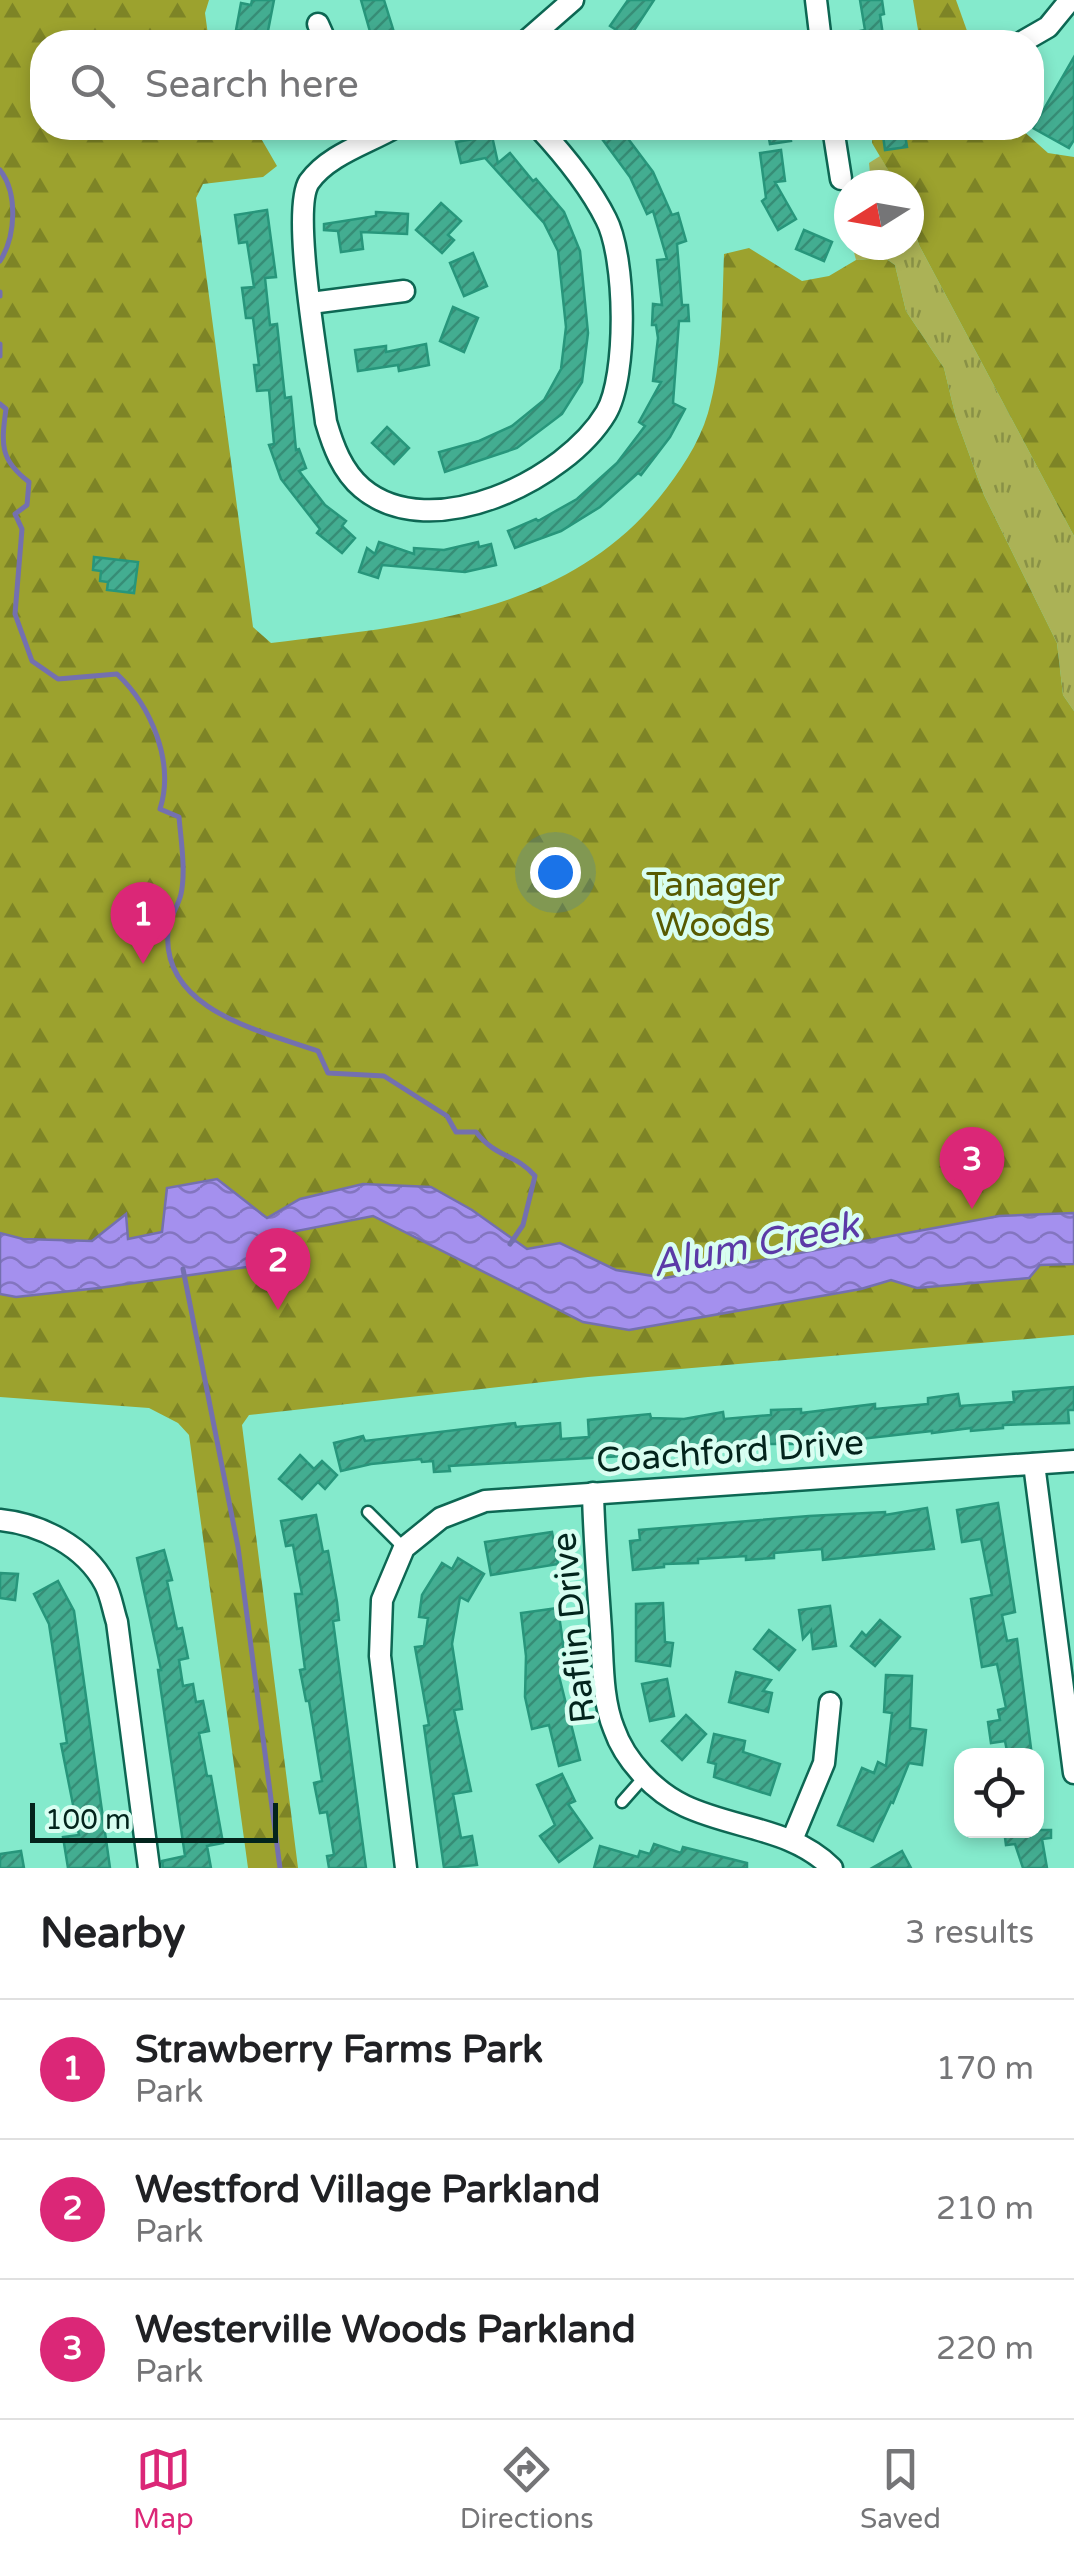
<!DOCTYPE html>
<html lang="en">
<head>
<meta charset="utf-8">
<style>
  :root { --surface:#fff; --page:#f6f6f6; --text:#202124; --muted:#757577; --line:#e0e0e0; --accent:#db2777 }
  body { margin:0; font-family:"Varela Round",sans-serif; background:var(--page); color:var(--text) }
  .controls { position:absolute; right:30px; bottom:30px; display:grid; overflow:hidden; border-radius:20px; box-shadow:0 5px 15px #0003 }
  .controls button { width:90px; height:90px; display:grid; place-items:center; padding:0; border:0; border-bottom:2px solid var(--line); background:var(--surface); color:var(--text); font:50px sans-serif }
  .compass { position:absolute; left:834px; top:170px; width:90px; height:90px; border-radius:50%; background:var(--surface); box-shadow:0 5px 15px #0003; rotate:259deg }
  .scale { position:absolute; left:30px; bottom:25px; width:248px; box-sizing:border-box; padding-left:10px; border:5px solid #03241c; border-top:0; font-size:28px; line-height:35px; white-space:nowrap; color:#03241c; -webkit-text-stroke:8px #d8fef1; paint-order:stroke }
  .you { position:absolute; left:555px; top:872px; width:35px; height:35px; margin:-25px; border:8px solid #fff; border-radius:50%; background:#1a73e8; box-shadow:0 0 0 15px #1a73e833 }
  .badge { display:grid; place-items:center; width:65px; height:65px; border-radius:50%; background:var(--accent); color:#fff; font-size:32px; font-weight:700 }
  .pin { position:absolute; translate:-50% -82px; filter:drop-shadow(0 2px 5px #0008) }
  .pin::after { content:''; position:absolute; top:52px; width:35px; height:30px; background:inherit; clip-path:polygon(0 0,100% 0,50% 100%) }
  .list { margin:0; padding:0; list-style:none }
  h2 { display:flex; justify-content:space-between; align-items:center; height:130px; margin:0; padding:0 40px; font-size:42px }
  h2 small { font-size:32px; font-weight:400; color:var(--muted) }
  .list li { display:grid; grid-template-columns:65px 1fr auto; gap:30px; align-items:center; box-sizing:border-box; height:140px; padding:0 40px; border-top:2px solid var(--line) }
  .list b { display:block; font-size:38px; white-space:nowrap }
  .list p { margin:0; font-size:32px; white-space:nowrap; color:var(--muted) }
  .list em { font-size:32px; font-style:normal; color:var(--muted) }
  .icon { flex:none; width:55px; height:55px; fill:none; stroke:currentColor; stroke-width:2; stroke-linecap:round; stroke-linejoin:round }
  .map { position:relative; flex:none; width:1074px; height:1868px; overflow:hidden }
  .search { position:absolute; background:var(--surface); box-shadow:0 5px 15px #0003; left:30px; right:30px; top:30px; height:110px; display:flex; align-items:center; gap:25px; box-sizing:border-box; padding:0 35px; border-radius:40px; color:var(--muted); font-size:38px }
  .sheet { height:550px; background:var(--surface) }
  nav { display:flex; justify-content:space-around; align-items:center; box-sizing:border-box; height:140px; border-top:2px solid var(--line); background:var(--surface); font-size:28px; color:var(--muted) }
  nav a { display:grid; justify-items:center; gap:5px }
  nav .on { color:var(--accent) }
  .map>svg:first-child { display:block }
</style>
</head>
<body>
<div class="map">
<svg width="1074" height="1868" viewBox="0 0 1074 1868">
  <defs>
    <pattern id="grass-tufts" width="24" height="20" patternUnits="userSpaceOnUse" patternTransform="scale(2.5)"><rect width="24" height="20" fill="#abb256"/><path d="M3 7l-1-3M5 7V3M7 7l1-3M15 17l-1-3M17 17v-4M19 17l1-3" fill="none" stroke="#899146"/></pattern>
    <pattern id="forest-firs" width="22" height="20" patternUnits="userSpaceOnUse" patternTransform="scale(2.5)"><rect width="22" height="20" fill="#9ca22e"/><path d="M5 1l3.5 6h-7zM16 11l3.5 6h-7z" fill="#7d8426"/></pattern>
    <pattern id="water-waves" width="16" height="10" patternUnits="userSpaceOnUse" patternTransform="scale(2.5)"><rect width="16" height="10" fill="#a490ee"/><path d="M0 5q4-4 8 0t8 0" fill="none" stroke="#8375c0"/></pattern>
    <pattern id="building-hatch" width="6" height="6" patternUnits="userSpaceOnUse" patternTransform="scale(2.5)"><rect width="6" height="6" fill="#43ad91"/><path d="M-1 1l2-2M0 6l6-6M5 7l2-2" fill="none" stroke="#368d76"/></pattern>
  </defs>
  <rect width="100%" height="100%" fill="#84eacc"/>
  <!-- grass -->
  <g fill="url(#grass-tufts)">
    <path d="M 880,156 L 897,185 L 871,185 L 869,163 Z"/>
    <path d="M 909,212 L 919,245 L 1074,536 L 1074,711 L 1063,695 L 1057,643 L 984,495 L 956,418 L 944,368 L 906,311 L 895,265 L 885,258 L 856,260 L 852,245 L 909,245 Z"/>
  </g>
  <!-- forest -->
  <g fill="url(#forest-firs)">
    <path d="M 0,0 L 209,0 L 205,13 L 209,42 L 42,42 L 42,128 L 255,128 L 277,166 L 263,177 L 203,184 L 196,198 L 253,627 L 271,643 C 411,625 563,616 659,498 C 679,473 699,444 708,413 C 723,361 722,307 724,254 L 749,248 L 802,281 L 829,276 L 856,260 L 885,258 L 895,265 L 906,311 L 944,368 L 956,418 L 984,495 L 1057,643 L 1063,695 L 1074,711 L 1074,1213 L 999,1216 L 665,1278 L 616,1270 L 560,1243 L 527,1249 L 472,1210 L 430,1187 L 300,1199 L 267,1219 L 128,1239 L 127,1215 L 92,1241 L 23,1239 L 0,1233 Z"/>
    <path d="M 913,0 L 956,0 L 971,42 L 920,42 Z"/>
    <path d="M 873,128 L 1020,128 L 1048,153 L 1074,157 L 1074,536 L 919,245 L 909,212 L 909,185 L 897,185 L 872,143 Z"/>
    <path d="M 373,1216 L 629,1330 L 861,1289 L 892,1280 L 917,1288 L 1029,1278 L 1040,1265 L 1074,1264 L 1074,1335 L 588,1377 L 249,1415 L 242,1425 L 298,1868 L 248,1868 L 189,1435 L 178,1423 L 149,1408 L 0,1397 L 0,1294 L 16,1297 L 310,1227 Z"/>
  </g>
  <!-- water -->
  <path fill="url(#water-waves)" stroke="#7470af" stroke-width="2.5" d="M 217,1179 L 267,1218 L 300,1199 L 363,1184 L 431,1187 L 472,1210 L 527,1249 L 560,1243 L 616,1270 L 665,1278 L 999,1216 L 1074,1213 L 1074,1264 L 1040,1265 L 1029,1278 L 917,1288 L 891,1280 L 861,1289 L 629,1330 L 583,1322 L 373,1216 L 276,1235 L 261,1265 L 99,1288 L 16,1297 L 0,1294 L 0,1233 L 23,1239 L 92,1241 L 126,1214 L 128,1239 L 162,1232 L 167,1188 Z"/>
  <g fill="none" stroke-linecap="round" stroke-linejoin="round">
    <!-- stream -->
    <g stroke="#7470af" stroke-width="5">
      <path d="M 0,170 C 18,193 16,236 0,261"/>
      <path d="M 0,292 L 0,296"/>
      <path d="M 0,344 L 0,356"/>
      <path d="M 0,404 L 6,409 C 1,445 0,460 29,482 L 27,505 L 15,514 L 22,529 L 15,614 L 32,661 L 58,679 L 117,674 C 151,706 175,762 160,809 L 179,817 C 181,841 186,871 181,894 C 178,907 169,918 168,931 C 161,1010 261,1031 318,1051 L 328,1073 L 384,1076 L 447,1116 L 456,1132 L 476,1132 C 497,1159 515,1153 535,1176 L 523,1225 L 510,1244"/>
      <path d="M 183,1269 L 238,1547 L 280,1868"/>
    </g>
  </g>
  <!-- building -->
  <g fill="url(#building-hatch)" stroke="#27967b" stroke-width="2.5">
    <path d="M 252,0 L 274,0 L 267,36 L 236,30 L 241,3 L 251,5 Z"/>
    <path d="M 361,0 L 384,0 L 397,42 L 373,42 Z"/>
    <path d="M 628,0 L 654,0 L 629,38 L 610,26 Z"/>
    <path d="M 860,0 L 882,0 L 884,14 L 880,15 L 884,42 L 861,42 L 860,31 L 865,30 Z"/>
    <path d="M 1074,57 L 1074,140 L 1069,148 L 1033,128 Z"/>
    <path d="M 594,128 L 620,128 L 653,172 L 672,215 L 678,213 L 686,241 L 677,244 L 682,305 L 688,305 L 689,321 L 679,321 L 673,403 L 685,409 L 670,437 L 641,475 L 638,473 L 600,507 L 561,531 L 515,548 L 508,531 L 536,519 L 538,521 L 577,499 L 617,463 L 645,426 L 639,422 L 661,382 L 653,381 L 658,338 L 656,325 L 652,325 L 653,304 L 662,305 L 657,260 L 667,259 L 653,211 L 647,214 L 630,177 Z"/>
    <path d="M 767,128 L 789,128 L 791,141 L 770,144 Z"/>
    <path d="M 882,128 L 904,128 L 907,147 L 885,150 Z"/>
    <path d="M 492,136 L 498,163 L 510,153 L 533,181 L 536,179 L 564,212 L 580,251 L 588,333 L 582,382 L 562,414 L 517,448 L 445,472 L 439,452 L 479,441 L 512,426 L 544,400 L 561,369 L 566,327 L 558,251 L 544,223 L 485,158 L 461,163 L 456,142 Z"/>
    <path d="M 781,150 L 785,181 L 775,182 L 796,219 L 778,230 L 762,201 L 766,198 L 760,153 Z"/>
    <path d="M 441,203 L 461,221 L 448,235 L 454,240 L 442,253 L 416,230 Z"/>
    <path d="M 267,210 L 276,277 L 265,278 L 270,325 L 277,324 L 285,398 L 291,397 L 296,450 L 299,449 L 306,468 L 299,471 L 325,505 L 346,521 L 342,526 L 355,538 L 342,553 L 317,533 L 320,529 L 281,479 L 269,445 L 274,444 L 269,390 L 257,391 L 254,365 L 259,365 L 253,318 L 246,318 L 242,288 L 254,287 L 247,242 L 239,243 L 235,215 Z"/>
    <path d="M 376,212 L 408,214 L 407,234 L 361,232 L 363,249 L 341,252 L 338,231 L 324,230 L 324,224 L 376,216 Z"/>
    <path d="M 804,230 L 832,242 L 824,261 L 796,249 Z"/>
    <path d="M 473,253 L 487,286 L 464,296 L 450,263 Z"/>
    <path d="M 453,307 L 478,318 L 464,352 L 440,341 Z"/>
    <path d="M 426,344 L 429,365 L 399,371 L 398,365 L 358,371 L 355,350 L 386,346 L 386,352 Z"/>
    <path d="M 387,427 L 409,448 L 394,464 L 372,443 Z"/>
    <path d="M 379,542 L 414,554 L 414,548 L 444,550 L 478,542 L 479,547 L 491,544 L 496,565 L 465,572 L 382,565 L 378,578 L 359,572 L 367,548 L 375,554 Z"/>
    <path d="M 94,557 L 138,562 L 134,593 L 107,590 L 108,582 L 100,581 L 101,571 L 93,570 Z"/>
    <path d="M 1074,1387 L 1074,1410 L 1068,1410 L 1069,1423 L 1003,1425 L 1003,1428 L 971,1431 L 971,1428 L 932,1433 L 932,1431 L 815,1444 L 736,1444 L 695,1451 L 654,1450 L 655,1452 L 624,1456 L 449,1466 L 450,1471 L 434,1472 L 433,1461 L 422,1462 L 421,1459 L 371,1464 L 341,1471 L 334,1443 L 363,1436 L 365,1441 L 515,1423 L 516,1427 L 560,1423 L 561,1439 L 589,1437 L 588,1420 L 650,1414 L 651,1418 L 684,1419 L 723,1412 L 724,1419 L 771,1415 L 771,1410 L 801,1409 L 801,1413 L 875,1404 L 875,1409 L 928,1404 L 928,1398 L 958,1394 L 960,1406 L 1014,1402 L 1013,1392 Z"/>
    <path d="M 300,1455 L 314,1469 L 322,1461 L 337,1475 L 325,1489 L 318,1482 L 302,1499 L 279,1479 Z"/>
    <path d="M 998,1503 L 1015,1612 L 1002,1615 L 1007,1641 L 1017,1639 L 1032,1756 L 1008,1756 L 1005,1741 L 991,1743 L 988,1722 L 1000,1720 L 998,1710 L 1006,1708 L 997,1664 L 982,1667 L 971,1599 L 992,1595 L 981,1539 L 962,1542 L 957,1510 Z"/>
    <path d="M 927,1508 L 934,1549 L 823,1560 L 822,1549 L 774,1553 L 774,1558 L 746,1560 L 746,1556 L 698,1559 L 698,1563 L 664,1564 L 664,1567 L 633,1570 L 630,1541 L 640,1540 L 639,1530 L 809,1516 L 885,1512 L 885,1515 Z"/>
    <path d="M 316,1515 L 323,1552 L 328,1551 L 337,1602 L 339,1620 L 333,1621 L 366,1868 L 329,1868 L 327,1856 L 334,1855 L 327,1812 L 320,1813 L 314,1783 L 322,1781 L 309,1701 L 306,1701 L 300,1670 L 305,1669 L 295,1594 L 302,1594 L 293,1545 L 286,1546 L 281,1521 Z"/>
    <path d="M 552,1532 L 558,1564 L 491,1575 L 485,1542 Z"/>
    <path d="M 164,1550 L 172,1580 L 167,1581 L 177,1629 L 182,1628 L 188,1658 L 179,1660 L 183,1686 L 193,1684 L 196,1702 L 203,1701 L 209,1731 L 199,1733 L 207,1776 L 211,1776 L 223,1843 L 207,1846 L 211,1868 L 163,1868 L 162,1861 L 185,1856 L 158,1670 L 161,1670 L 137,1558 Z"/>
    <path d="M 458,1558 L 484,1574 L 468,1601 L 460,1597 L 452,1644 L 462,1709 L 454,1710 L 471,1791 L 453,1794 L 461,1838 L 472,1836 L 477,1865 L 444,1868 L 424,1726 L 429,1725 L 415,1647 L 424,1646 L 428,1618 L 419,1617 L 422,1595 L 442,1563 L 452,1569 Z"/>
    <path d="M 0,1573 L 18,1574 L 15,1600 L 0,1598 Z"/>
    <path d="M 58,1581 L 74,1611 L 110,1868 L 68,1868 L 63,1837 L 79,1835 L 61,1744 L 67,1743 L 49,1624 L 34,1594 Z"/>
    <path d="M 663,1603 L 665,1642 L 673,1643 L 670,1666 L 636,1661 L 636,1604 Z"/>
    <path d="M 830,1606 L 836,1646 L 813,1649 L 811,1630 L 803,1639 L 799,1610 Z"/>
    <path d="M 558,1608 L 563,1643 L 563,1676 L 559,1676 L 580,1760 L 559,1766 L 549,1725 L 532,1729 L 525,1697 L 526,1656 L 521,1613 Z"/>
    <path d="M 880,1620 L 900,1637 L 875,1666 L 851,1646 L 862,1632 L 866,1636 Z"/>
    <path d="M 769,1630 L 795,1650 L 779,1670 L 754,1649 Z"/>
    <path d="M 736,1672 L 771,1680 L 763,1691 L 772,1693 L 768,1712 L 729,1702 Z"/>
    <path d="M 886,1675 L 912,1676 L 910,1728 L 926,1730 L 922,1765 L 909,1763 L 893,1803 L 891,1802 L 873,1841 L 838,1825 L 862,1768 L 874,1773 L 878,1762 L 886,1766 L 892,1713 L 884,1712 Z"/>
    <path d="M 667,1679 L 674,1716 L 650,1721 L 642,1684 Z"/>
    <path d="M 686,1715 L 706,1734 L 682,1760 L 662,1741 Z"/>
    <path d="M 714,1734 L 745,1741 L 743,1752 L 780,1764 L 770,1795 L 714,1777 L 716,1764 L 708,1762 Z"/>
    <path d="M 562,1774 L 575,1801 L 568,1804 L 592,1838 L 559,1862 L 540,1836 L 555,1825 L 537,1785 Z"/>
    <path d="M 1004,1830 L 1051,1830 L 1051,1838 L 1042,1839 L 1047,1868 L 1023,1868 L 1015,1844 L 1006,1845 Z"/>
    <path d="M 654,1844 L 681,1853 L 683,1847 L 747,1863 L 747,1868 L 594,1868 L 600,1846 L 638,1857 L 640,1851 L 650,1854 Z"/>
    <path d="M 21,1851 L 24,1868 L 0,1868 L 0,1854 Z"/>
    <path d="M 902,1851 L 911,1868 L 872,1868 Z"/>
  </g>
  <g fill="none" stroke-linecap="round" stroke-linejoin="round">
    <!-- lane casing -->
    <g stroke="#0d6753" stroke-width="15">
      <g id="lane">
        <path d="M 368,1512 L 404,1548"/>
        <path d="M 622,1802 L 645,1776"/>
      </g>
    </g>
    <!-- street casing -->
    <g stroke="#0d6753" stroke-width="25">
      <g id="street">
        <path d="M 816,0 L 821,42"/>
        <path d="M 318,24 L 326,42"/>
        <path d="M 525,42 L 573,0"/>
        <path d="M 1022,42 L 1048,27 L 1070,0"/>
        <path d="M 394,128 C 366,144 328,155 309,182 C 290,212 321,378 326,422 C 333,446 342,471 362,488 C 431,546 566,480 606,413 C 628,376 626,257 606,219 C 589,185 564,155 539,128"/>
        <path d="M 833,128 L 841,179"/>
        <path d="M 311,303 L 404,291"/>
        <path d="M 1034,1464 L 1074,1773"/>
        <path d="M 593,1493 C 594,1539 598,1585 601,1631 C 603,1662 602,1700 614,1729 C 625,1761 655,1792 685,1806 C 734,1829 792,1828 832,1868"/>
        <path d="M 0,1520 C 40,1524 85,1546 105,1584 C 111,1595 113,1610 117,1622 L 149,1868"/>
        <path d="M 792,1840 L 824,1763 L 830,1703"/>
        <path d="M 406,1868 L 380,1656 L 382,1600 L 404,1548 L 441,1518 L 485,1501 L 1074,1461"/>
      </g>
    </g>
    <!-- lane -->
    <use href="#lane" stroke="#fff" stroke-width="10"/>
    <!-- street -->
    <use href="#street" stroke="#fff" stroke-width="20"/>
  </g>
  <g text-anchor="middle" stroke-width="9" stroke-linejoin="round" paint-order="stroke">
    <!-- park labels -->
    <g font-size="35" fill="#575a01" stroke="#d8fef1">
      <text x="713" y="896">Tanager<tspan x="713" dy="40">Woods</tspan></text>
    </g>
    <!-- street labels -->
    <g font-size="35" fill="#03241c" stroke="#d8fef1">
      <text transform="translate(730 1451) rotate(-4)" y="12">Coachford Drive</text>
      <text transform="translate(573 1628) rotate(-96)" y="12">Raflin Drive</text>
    </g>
    <!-- water labels -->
    <g font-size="38" font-style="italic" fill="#5b3aa7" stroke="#d8fef1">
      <text transform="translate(755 1244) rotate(-11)" y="13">Alum Creek</text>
    </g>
  </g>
</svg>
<div class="controls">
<button><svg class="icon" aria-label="locate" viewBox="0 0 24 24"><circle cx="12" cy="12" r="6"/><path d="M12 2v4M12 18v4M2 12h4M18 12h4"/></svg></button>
</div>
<svg class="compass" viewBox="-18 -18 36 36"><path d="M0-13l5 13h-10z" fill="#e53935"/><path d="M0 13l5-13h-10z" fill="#757577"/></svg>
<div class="scale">100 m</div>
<div class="you"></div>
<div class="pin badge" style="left:143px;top:964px">1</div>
<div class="pin badge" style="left:278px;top:1310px">2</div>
<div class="pin badge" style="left:972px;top:1209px">3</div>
<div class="search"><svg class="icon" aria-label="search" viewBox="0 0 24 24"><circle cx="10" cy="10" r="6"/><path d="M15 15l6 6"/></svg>Search here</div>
</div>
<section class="sheet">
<h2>Nearby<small>3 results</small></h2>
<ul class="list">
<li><span class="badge">1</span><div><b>Strawberry Farms Park</b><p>Park</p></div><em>170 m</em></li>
<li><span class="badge">2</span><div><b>Westford Village Parkland</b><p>Park</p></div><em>210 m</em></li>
<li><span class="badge">3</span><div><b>Westerville Woods Parkland</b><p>Park</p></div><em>220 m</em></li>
</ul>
</section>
<nav>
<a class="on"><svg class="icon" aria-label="map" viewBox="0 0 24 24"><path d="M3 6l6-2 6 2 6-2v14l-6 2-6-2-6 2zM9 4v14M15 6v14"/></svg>Map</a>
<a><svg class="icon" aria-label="directions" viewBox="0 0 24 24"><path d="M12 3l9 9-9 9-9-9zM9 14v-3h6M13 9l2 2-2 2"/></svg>Directions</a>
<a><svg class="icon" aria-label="saved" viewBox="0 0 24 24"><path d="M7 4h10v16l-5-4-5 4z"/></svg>Saved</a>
</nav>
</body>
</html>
